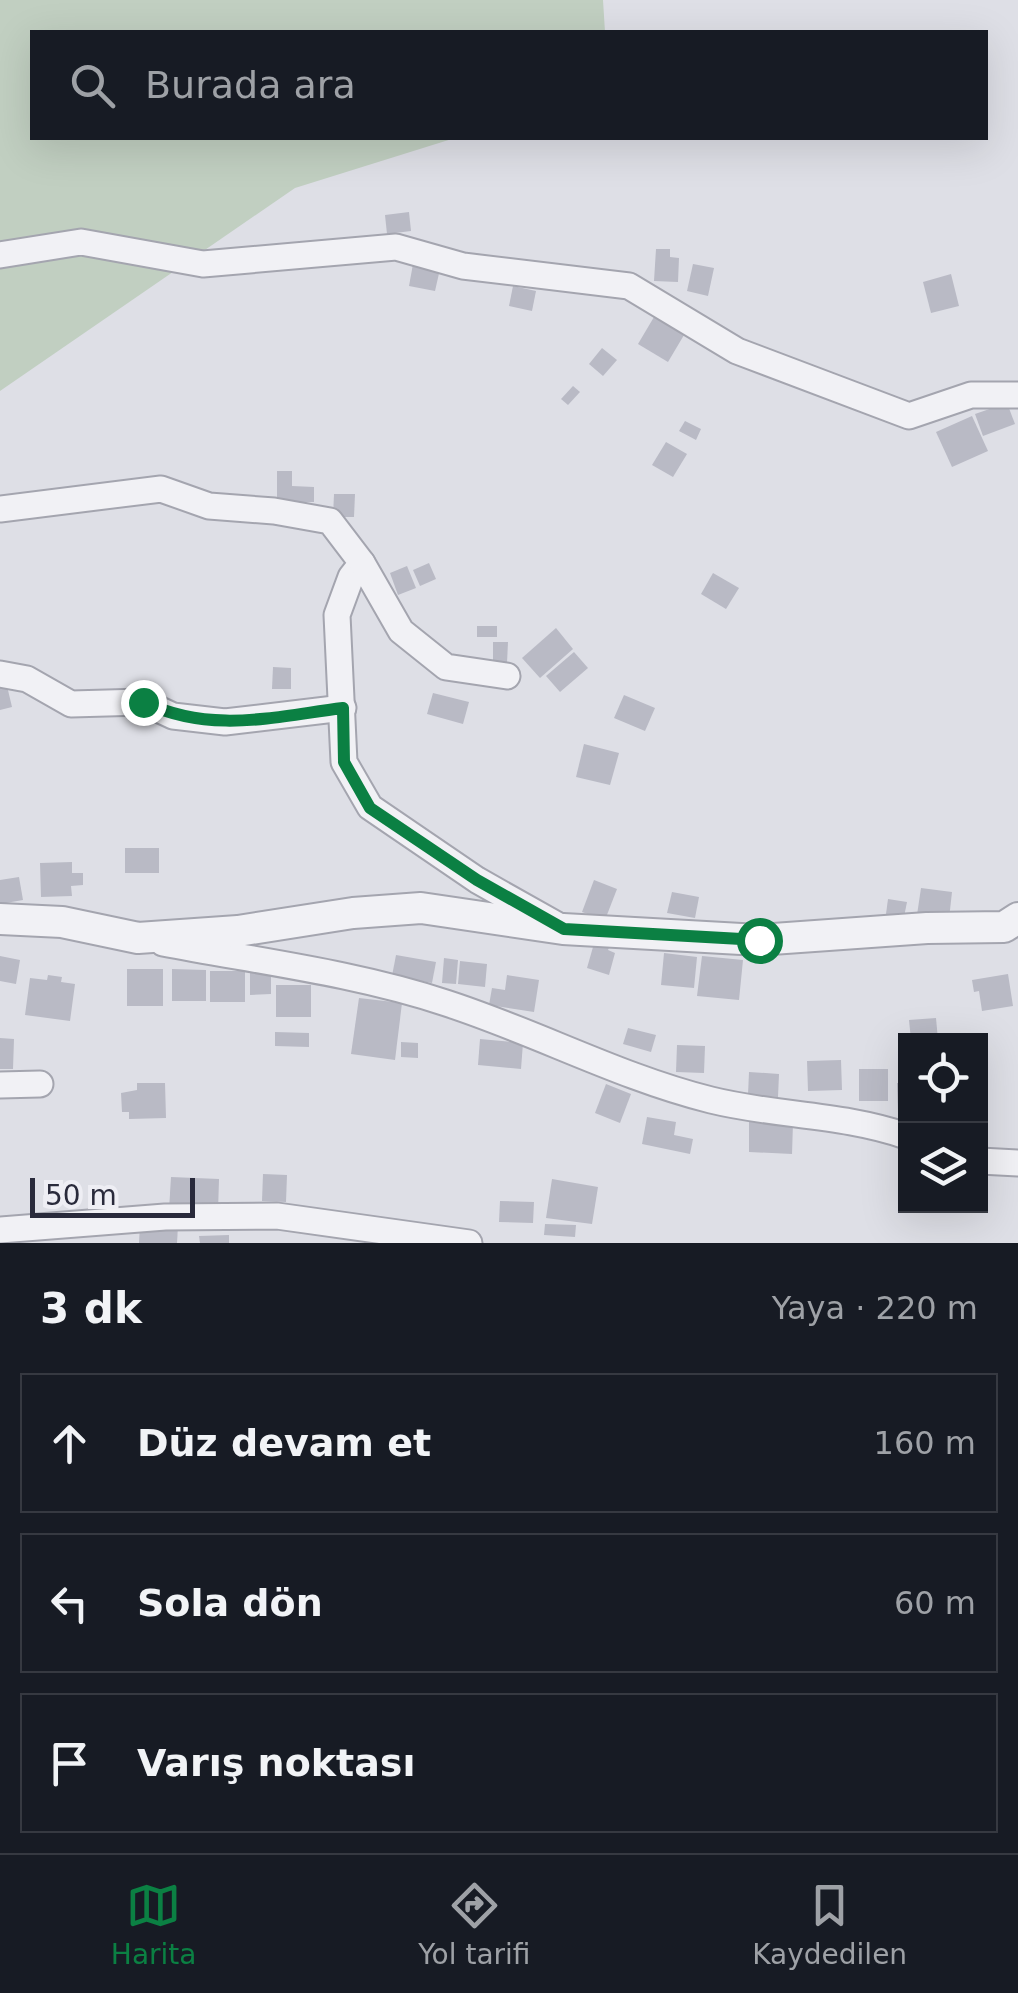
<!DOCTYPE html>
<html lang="tr">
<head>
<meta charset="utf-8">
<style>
  :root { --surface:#171b24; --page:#242831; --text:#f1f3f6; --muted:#9ea1a6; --line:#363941; --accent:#0b8043 }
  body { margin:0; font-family:"DejaVu Sans",sans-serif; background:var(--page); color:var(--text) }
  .controls { position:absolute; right:30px; bottom:30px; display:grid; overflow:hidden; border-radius:0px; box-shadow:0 10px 40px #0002 }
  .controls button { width:90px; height:90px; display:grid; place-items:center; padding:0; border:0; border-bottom:2px solid var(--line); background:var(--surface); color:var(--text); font:50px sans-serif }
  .scale { position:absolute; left:30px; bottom:25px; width:165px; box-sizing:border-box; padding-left:10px; border:5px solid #292a3b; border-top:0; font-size:28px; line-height:35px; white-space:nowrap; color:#292a3b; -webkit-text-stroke:8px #eeeef4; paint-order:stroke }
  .stop { position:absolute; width:30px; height:30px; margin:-22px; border:8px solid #0b8043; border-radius:50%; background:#fff }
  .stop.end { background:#0b8043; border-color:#fff; box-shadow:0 2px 10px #0008 }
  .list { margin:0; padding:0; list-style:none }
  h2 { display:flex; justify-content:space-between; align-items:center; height:130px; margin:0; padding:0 40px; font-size:42px }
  h2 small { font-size:32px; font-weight:400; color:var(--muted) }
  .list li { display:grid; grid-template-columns:65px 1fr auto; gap:30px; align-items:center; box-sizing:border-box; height:140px; margin:0 20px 20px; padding:0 20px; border:2px solid var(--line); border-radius:0px }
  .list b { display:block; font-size:38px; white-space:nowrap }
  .list em { font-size:32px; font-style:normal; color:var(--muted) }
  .icon { flex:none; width:55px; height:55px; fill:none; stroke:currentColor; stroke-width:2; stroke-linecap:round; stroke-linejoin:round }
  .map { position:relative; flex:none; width:1018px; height:1243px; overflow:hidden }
  .search { position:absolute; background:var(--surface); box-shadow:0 10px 40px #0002; left:30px; right:30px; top:30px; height:110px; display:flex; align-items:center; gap:25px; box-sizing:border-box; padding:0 35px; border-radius:0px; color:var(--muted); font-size:38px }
  .sheet { height:610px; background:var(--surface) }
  nav { display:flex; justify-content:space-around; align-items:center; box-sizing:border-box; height:140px; border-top:2px solid var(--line); background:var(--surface); font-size:28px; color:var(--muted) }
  nav a { display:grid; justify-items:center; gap:5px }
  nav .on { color:var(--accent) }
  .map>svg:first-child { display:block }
</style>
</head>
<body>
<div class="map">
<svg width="1018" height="1243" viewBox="0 0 1018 1243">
  <rect width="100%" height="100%" fill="#dedfe6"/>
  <!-- green -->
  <path fill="#c1cfc1" d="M 0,0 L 603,0 L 605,32 L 32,32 L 32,138 L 455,138 L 295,188 L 0,391 Z"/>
  <!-- building -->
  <g fill="#b9bac5">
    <path d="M 409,212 L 411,231 L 387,234 L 385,215 Z"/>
    <path d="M 656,249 L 670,249 L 670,257 L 679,258 L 678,282 L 654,281 Z"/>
    <path d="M 413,264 L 440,269 L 435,291 L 409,286 Z"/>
    <path d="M 693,264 L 714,268 L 708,296 L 687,291 Z"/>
    <path d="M 951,274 L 959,306 L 931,313 L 923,282 Z"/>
    <path d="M 513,286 L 536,291 L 532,311 L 509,306 Z"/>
    <path d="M 654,317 L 684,335 L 668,362 L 638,344 Z"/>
    <path d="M 602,348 L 617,360 L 603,376 L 589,364 Z"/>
    <path d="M 573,386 L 580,392 L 568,405 L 561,399 Z"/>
    <path d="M 1007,403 L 1015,424 L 983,436 L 975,414 Z"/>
    <path d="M 972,416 L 988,451 L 952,467 L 936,432 Z"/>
    <path d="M 685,421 L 701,429 L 696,440 L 679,431 Z"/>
    <path d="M 666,442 L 687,454 L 673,477 L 652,465 Z"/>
    <path d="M 277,471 L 292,471 L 292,486 L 314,487 L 314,502 L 277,502 Z"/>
    <path d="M 334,494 L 355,494 L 354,517 L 333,517 Z"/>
    <path d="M 429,563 L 436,579 L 420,586 L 413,570 Z"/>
    <path d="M 407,566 L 416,588 L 398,595 L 390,573 Z"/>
    <path d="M 713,573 L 739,588 L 726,609 L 701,594 Z"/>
    <rect x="477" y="626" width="20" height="11"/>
    <path d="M 556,628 L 573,649 L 540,678 L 522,658 Z"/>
    <path d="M 493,642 L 508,642 L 507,663 L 493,663 Z"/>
    <path d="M 574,652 L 588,668 L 560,692 L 546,676 Z"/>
    <path d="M 273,667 L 291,668 L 291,689 L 272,689 Z"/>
    <path d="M 7,686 L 12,707 L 0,710 L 0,688 Z"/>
    <path d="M 433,693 L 469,702 L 463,724 L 427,714 Z"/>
    <path d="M 624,695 L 655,708 L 645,731 L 614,718 Z"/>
    <path d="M 584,744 L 619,753 L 610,785 L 576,777 Z"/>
    <rect x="125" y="848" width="34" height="25"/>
    <path d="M 72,862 L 72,873 L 83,873 L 83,885 L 71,886 L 72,896 L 41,897 L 40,863 Z"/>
    <path d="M 19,877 L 23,900 L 0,904 L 0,880 Z"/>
    <path d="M 594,880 L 617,889 L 605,920 L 582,912 Z"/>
    <path d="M 921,888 L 952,892 L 949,919 L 917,915 Z"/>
    <path d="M 672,892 L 699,897 L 695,918 L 667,913 Z"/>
    <path d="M 888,899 L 907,902 L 904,917 L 886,914 Z"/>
    <path d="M 595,940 L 610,945 L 608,950 L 615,953 L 609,975 L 587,968 Z"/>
    <path d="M 664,953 L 697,957 L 694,988 L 661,985 Z"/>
    <path d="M 396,955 L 436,962 L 432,983 L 392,976 Z"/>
    <path d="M 0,956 L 20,960 L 16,984 L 0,981 Z"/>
    <path d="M 702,956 L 743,960 L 739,1000 L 697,996 Z"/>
    <path d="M 444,958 L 458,960 L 456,984 L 442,983 Z"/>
    <path d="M 460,961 L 487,964 L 485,987 L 458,984 Z"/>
    <rect x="127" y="969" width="36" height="37"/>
    <path d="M 172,969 L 206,970 L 206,1001 L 172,1001 Z"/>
    <path d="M 271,970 L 271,994 L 250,995 L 250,971 Z"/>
    <rect x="210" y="971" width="35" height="31"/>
    <path d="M 1008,974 L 1013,1006 L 982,1011 L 979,991 L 974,992 L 972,980 Z"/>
    <path d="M 48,975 L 62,977 L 61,982 L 75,984 L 70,1021 L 25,1015 L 30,978 L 47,980 Z"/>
    <path d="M 507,975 L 539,980 L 534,1012 L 489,1005 L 492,988 L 505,990 Z"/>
    <rect x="276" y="985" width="35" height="32"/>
    <path d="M 359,998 L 402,1003 L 395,1060 L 351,1054 Z"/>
    <path d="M 936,1018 L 938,1040 L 911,1040 L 909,1020 Z"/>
    <path d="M 628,1028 L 656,1035 L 651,1052 L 623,1044 Z"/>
    <path d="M 275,1032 L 309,1033 L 309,1047 L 275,1046 Z"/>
    <path d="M 0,1038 L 14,1039 L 13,1069 L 0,1069 Z"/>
    <path d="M 480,1039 L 523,1043 L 521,1069 L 478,1065 Z"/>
    <path d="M 401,1042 L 418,1043 L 418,1058 L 401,1057 Z"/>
    <path d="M 677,1045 L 705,1046 L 704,1073 L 676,1072 Z"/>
    <path d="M 841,1060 L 842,1090 L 808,1091 L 807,1061 Z"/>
    <rect x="859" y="1069" width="29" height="32"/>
    <path d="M 749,1072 L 779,1074 L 778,1097 L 748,1095 Z"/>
    <path d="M 137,1083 L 165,1083 L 166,1118 L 129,1119 L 129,1112 L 122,1112 L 121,1093 L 137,1090 Z"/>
    <path d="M 897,1083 L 906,1083 L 906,1112 L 898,1112 Z"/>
    <path d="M 606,1084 L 631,1094 L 620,1123 L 595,1113 Z"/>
    <path d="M 647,1117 L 676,1122 L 674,1135 L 693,1139 L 690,1154 L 642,1144 Z"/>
    <path d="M 749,1122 L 793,1123 L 792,1154 L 749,1152 Z"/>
    <path d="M 263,1174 L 287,1175 L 286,1202 L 262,1201 Z"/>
    <path d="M 171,1177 L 219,1179 L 218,1212 L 169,1210 Z"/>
    <path d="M 552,1179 L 598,1187 L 592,1224 L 546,1218 Z"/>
    <path d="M 500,1201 L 534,1202 L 533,1223 L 499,1222 Z"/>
    <path d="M 545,1224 L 576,1225 L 575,1237 L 544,1235 Z"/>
    <path d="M 140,1225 L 178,1226 L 177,1243 L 139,1243 Z"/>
    <path d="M 229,1235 L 229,1243 L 200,1243 L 199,1236 Z"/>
  </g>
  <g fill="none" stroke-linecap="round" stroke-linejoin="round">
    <!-- minor casing -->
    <g stroke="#a4a5af" stroke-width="29">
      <g id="minor">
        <path d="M 0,255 L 81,242 L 203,264 L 396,247 L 463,266 L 629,286 L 737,351 L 909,416 L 971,395 L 1018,395"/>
        <path d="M 0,509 L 161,489 L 209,506 L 274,511 L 330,521 L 362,563 L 351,577 L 337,615 L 344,762 L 370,807 L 477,880 L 555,924"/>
        <path d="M 362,563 L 401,631 L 446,667 L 507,676"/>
        <path d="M 0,674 L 27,679 L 71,704 L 143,702 L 173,716 L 225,722 L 343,708"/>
        <path d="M 163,943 C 257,961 356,973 446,1003 C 536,1032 619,1077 711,1100 C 775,1116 843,1114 906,1136"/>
        <path d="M 0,1085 L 40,1084"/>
        <path d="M 980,1161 L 1018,1163"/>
        <path d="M 0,1230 L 165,1217 L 277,1216 L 469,1243"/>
      </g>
    </g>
    <!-- tertiary casing -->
    <g stroke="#a4a5af" stroke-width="34">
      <path id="tertiary" d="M 0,919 L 62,922 L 138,938 L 238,931 L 353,913 L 421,908 L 563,929 L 759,940 L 927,928 L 1004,927 L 1018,918"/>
    </g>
    <!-- minor -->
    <use href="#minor" stroke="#f1f1f5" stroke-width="25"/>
    <!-- tertiary -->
    <use href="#tertiary" stroke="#f1f1f5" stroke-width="30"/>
  </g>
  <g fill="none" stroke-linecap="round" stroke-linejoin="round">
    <!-- route -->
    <path stroke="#0b8043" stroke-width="12" d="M 143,702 C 212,734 271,717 343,708 L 344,762 L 370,808 L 477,880 L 564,929 L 759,940"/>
  </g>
</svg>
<div class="controls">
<button><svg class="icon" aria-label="locate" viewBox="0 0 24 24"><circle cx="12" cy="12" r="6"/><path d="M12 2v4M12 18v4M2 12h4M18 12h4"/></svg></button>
<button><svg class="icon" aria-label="layers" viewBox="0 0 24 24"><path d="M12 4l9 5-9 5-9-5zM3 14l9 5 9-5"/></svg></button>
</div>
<div class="scale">50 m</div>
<div class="stop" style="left:759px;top:940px"></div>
<div class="stop end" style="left:143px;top:702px"></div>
<div class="search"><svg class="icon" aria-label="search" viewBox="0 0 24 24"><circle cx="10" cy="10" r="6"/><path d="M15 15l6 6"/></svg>Burada ara</div>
</div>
<section class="sheet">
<h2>3 dk<small>Yaya · 220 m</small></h2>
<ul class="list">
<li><svg class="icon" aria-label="ahead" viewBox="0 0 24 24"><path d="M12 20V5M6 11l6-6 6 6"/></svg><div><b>Düz devam et</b></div><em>160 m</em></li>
<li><svg class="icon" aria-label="left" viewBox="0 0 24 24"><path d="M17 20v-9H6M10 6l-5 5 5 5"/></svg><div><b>Sola dön</b></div><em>60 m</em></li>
<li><svg class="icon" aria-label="arrive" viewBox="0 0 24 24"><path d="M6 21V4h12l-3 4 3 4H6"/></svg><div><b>Varış noktası</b></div></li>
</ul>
</section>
<nav>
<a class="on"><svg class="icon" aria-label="map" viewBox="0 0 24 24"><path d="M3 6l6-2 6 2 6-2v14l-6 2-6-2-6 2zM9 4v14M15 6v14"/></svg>Harita</a>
<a><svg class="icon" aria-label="directions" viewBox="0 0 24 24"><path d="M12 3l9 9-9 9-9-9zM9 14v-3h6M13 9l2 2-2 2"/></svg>Yol tarifi</a>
<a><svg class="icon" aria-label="saved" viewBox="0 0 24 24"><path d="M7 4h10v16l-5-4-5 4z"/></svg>Kaydedilen</a>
</nav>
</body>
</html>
